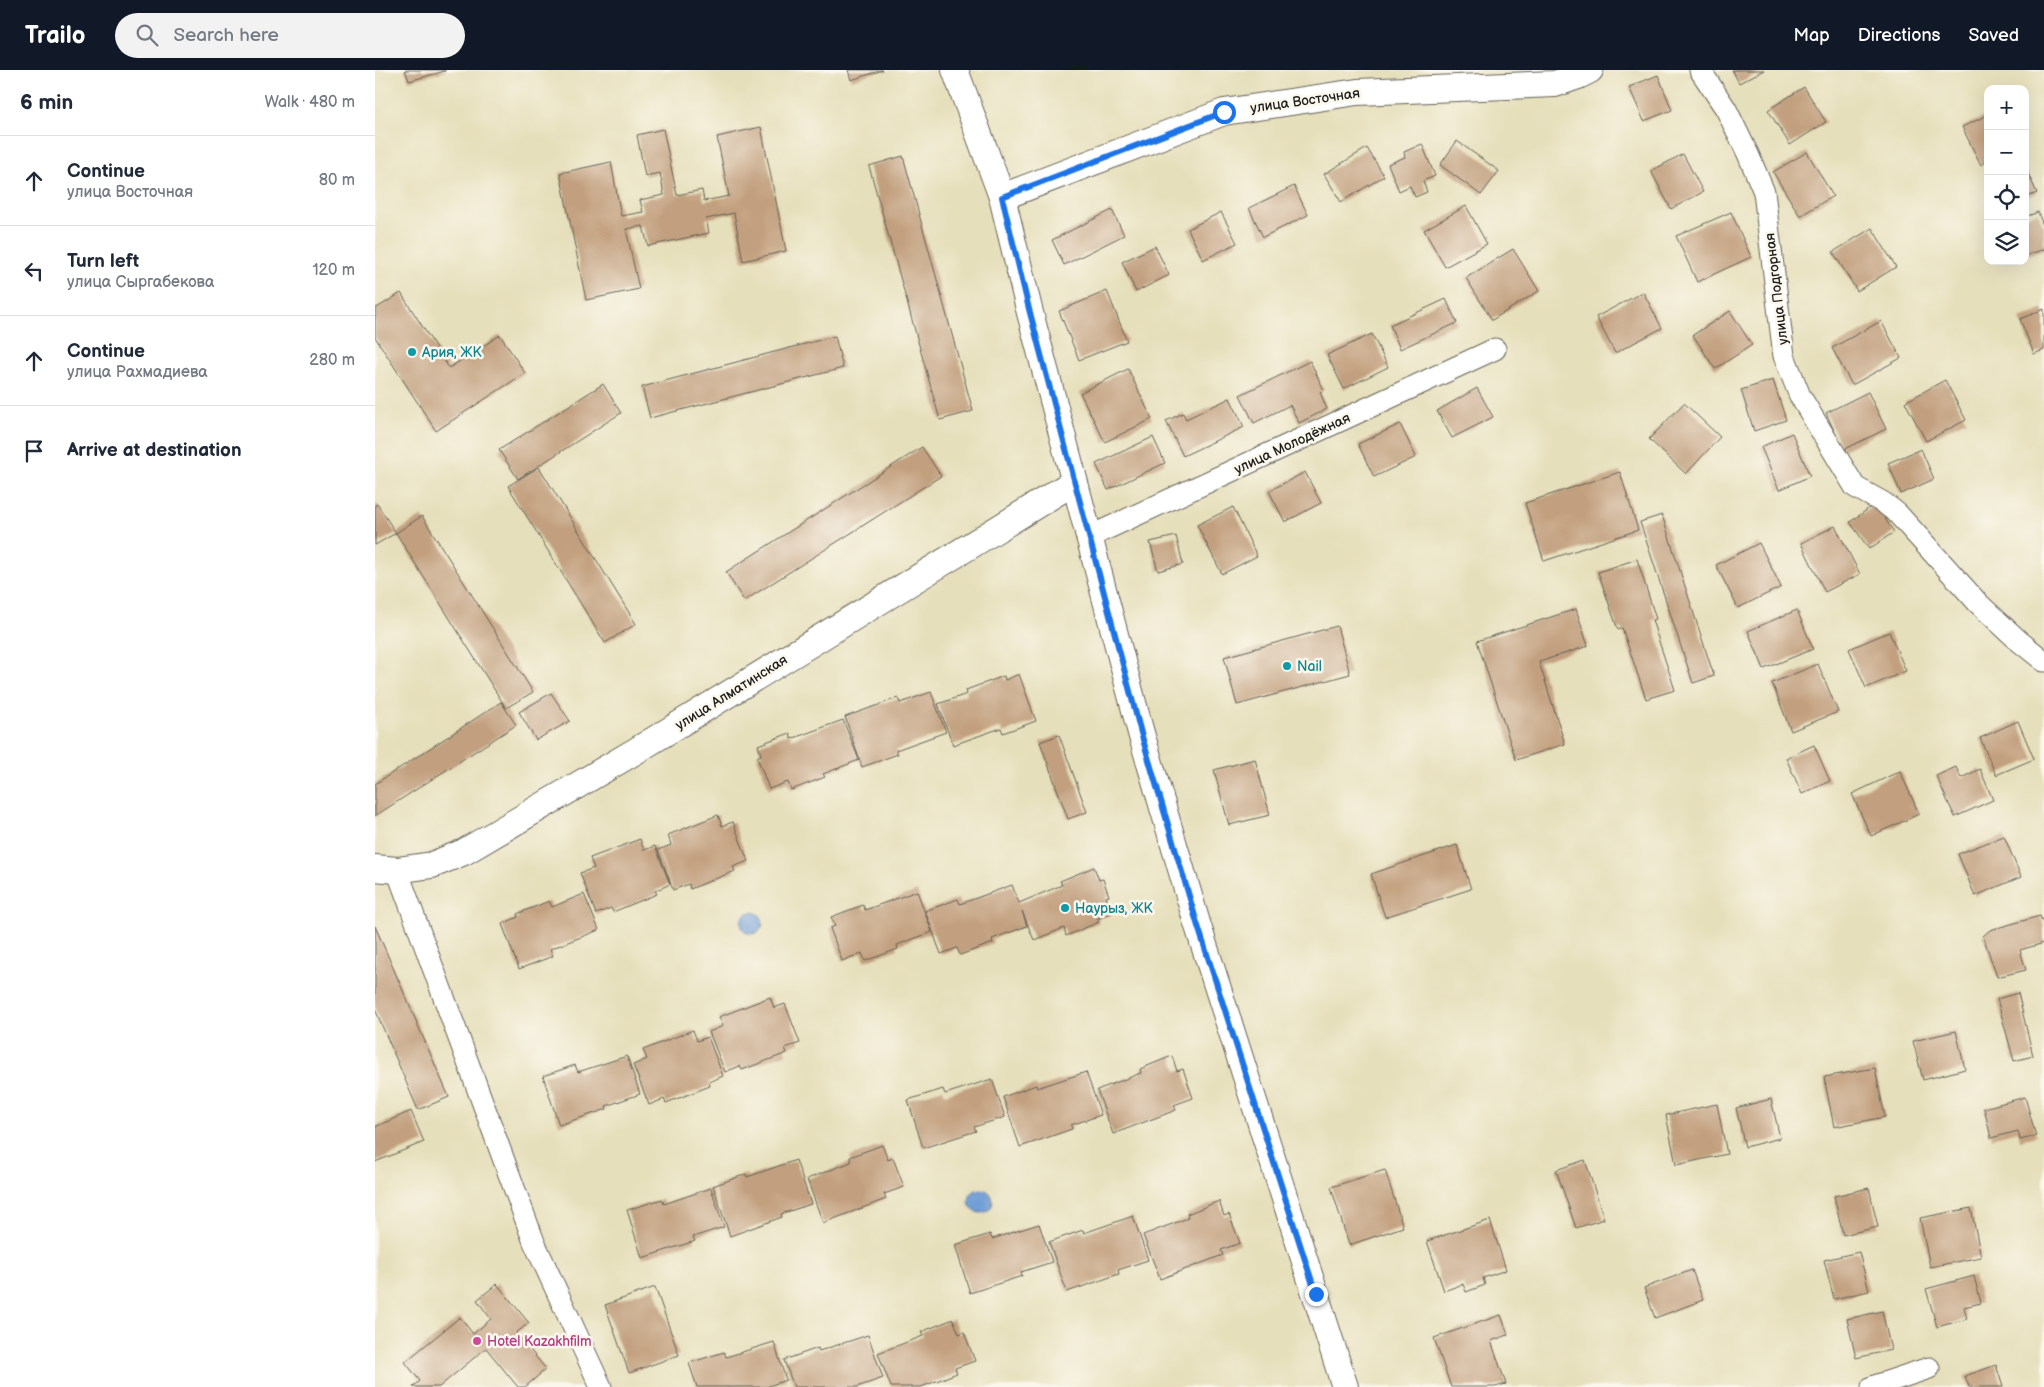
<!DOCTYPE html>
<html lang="en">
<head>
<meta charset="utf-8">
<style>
  :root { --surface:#fff; --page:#f2f2f3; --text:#1f2937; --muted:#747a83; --line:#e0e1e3; --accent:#111827 }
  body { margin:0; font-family:"Balsamiq Sans",sans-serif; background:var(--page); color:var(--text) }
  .controls { position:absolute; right:15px; top:15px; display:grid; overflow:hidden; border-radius:10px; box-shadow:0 5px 20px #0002 }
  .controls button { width:45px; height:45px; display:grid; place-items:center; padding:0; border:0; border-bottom:1px solid var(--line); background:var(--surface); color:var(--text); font:25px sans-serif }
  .stop { position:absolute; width:15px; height:15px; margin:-11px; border:4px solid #1a73e8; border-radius:50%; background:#fff }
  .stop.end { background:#1a73e8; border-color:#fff; box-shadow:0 1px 5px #0008 }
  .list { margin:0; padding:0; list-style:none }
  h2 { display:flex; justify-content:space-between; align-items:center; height:65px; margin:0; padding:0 20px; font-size:21px }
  h2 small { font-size:16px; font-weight:400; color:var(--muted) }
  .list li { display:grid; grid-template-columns:32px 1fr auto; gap:15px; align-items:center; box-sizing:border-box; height:90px; padding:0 20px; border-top:1px solid var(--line) }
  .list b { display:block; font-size:19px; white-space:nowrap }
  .list p { margin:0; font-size:16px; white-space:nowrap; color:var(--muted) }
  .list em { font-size:16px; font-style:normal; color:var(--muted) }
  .icon { flex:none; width:28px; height:28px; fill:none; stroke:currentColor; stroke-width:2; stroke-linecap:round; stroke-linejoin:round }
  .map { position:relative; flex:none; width:1669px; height:1317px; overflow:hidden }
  header { display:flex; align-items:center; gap:30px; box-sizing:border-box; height:70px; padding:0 25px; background:var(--accent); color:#fff }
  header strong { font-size:24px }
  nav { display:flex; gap:28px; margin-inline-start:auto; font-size:18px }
  .search { width:350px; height:45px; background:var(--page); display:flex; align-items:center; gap:12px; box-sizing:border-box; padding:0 18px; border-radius:28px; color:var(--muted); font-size:19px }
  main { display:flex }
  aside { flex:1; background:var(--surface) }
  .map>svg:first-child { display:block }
</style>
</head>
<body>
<header>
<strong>Trailo</strong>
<div class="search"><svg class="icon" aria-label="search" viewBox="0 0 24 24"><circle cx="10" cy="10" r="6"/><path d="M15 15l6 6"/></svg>Search here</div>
<nav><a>Map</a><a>Directions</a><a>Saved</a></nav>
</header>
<main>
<aside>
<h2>6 min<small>Walk · 480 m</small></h2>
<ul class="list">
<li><svg class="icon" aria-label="ahead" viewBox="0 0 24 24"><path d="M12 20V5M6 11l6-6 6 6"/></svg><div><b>Continue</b><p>улица Восточная</p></div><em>80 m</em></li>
<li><svg class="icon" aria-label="left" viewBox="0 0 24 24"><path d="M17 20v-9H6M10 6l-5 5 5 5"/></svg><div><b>Turn left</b><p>улица Сыргабекова</p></div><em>120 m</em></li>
<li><svg class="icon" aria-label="ahead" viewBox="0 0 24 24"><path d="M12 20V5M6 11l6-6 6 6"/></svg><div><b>Continue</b><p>улица Рахмадиева</p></div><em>280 m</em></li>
<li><svg class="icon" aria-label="arrive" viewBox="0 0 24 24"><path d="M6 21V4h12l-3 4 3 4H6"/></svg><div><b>Arrive at destination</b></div></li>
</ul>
</aside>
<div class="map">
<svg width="1669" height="1317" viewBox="0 0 1669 1317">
  <rect width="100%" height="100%" fill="#fbf7ec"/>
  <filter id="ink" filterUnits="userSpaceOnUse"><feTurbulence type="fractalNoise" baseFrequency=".02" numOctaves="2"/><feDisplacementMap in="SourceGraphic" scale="10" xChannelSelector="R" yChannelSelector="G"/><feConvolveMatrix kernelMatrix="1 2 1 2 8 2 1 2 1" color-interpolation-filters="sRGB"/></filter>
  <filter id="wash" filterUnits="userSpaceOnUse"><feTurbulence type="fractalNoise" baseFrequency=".0096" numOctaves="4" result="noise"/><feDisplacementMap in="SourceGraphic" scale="20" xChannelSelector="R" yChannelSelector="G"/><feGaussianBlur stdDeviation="1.12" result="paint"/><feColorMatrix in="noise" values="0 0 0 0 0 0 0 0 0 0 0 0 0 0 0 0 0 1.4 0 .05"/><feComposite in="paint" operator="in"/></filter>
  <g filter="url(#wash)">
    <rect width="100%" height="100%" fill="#e6dfbb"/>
    <!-- water -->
    <g fill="#6e9cd6" stroke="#455c79">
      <circle cx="377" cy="853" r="11"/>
      <circle cx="606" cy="1131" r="12"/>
    </g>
    <g id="blocks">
      <!-- building -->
      <g fill="#c2a07f">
        <path d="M 30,0 L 70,0 L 70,1 L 34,11 Z"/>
        <path d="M 473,0 L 508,0 L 476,10 Z"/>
        <path d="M 1357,0 L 1389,0 L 1364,13 Z"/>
        <path d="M 1283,5 L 1297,40 L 1269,51 L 1254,17 Z"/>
        <path d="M 1429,17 L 1451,52 L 1415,75 L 1393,40 Z"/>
        <path d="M 1613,45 L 1613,91 L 1606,95 L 1587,57 Z"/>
        <path d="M 386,57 L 411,181 L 368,191 L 359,143 L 331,149 L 334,163 L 273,176 L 268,156 L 251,159 L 264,219 L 211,230 L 185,103 L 236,92 L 246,146 L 268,142 L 265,130 L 289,125 L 285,103 L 270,106 L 262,65 L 288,59 L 302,125 L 327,120 L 329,131 L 354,126 L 342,67 Z"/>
        <path d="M 1082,71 L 1124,101 L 1106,125 L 1065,95 Z"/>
        <path d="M 1047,74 L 1060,106 L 1048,111 L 1052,122 L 1040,127 L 1035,116 L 1024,121 L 1013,94 L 1030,87 L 1029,82 Z"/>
        <path d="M 992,78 L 1009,106 L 966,132 L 949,104 Z"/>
        <path d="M 1432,82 L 1458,126 L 1425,146 L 1398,102 Z"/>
        <path d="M 1308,84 L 1328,122 L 1296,139 L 1276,101 Z"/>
        <path d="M 528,86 L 598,341 L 565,350 L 494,96 Z"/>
        <path d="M 1650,97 L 1662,123 L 1650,128 Z"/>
        <path d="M 919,116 L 933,145 L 888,167 L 874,138 Z"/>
        <path d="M 1091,136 L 1112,174 L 1070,197 L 1049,160 Z"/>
        <path d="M 737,140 L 749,165 L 689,195 L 677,170 Z"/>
        <path d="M 846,142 L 862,173 L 828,190 L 813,159 Z"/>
        <path d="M 1356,142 L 1376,187 L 1322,212 L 1301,166 Z"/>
        <path d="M 1663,142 L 1669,158 L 1669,179 L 1650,186 L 1650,147 Z"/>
        <path d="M 1497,158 L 1521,197 L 1482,221 L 1458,182 Z"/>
        <path d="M 780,176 L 794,205 L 761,222 L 747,192 Z"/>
        <path d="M 1138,179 L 1164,221 L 1117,250 L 1091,208 Z"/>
        <path d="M 732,221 L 752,271 L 704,290 L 684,241 Z"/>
        <path d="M 1268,222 L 1287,258 L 1240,283 L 1221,247 Z"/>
        <path d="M 26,223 L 74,298 L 125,265 L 150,303 L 61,361 L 0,267 L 0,239 Z"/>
        <path d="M 1071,229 L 1082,253 L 1025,279 L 1015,255 Z"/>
        <path d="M 1669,239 L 1669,280 L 1659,284 L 1645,249 Z"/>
        <path d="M 1355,241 L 1377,275 L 1340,299 L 1318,265 Z"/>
        <path d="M 1506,251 L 1526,288 L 1477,315 L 1457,278 Z"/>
        <path d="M 997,264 L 1013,297 L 969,319 L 952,285 Z"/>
        <path d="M 460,266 L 468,298 L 275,348 L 267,317 Z"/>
        <path d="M 935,291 L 949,320 L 945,322 L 952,339 L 924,353 L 915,335 L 879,353 L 865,325 Z"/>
        <path d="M 753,299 L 777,349 L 730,372 L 705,323 Z"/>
        <path d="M 1398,310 L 1411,350 L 1379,361 L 1366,320 Z"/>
        <path d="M 1570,310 L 1591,350 L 1551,371 L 1530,332 Z"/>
        <path d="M 228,314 L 246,343 L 143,409 L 124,380 Z"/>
        <path d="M 1102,318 L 1118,347 L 1077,368 L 1062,341 Z"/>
        <path d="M 1493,322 L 1511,359 L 1468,380 L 1451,343 Z"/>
        <path d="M 855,328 L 869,357 L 808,386 L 791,351 L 808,343 L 811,349 Z"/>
        <path d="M 1309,333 L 1345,367 L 1311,404 L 1274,369 Z"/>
        <path d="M 1025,354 L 1041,387 L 999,407 L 983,374 Z"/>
        <path d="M 1417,363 L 1435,406 L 1404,420 L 1386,377 Z"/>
        <path d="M 778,367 L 790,393 L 733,420 L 721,394 Z"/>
        <path d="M 547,377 L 566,406 L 369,531 L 351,502 Z"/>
        <path d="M 1546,379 L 1559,409 L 1526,424 L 1513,393 Z"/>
        <path d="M 164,397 L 261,554 L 230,573 L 133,416 Z"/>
        <path d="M 930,402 L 946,433 L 910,452 L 894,421 Z"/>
        <path d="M 1245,402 L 1263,460 L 1169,491 L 1150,433 Z"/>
        <path d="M 2,434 L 21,463 L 0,475 L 0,435 Z"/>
        <path d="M 1500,434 L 1519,462 L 1494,479 L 1475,452 Z"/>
        <path d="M 858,437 L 882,486 L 847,504 L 822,455 Z"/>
        <path d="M 1287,445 L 1339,606 L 1318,613 L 1265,452 Z"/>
        <path d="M 47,446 L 158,622 L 131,638 L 21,463 Z"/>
        <path d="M 1460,456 L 1485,504 L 1450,522 L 1426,473 Z"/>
        <path d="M 801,466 L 808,494 L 783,501 L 775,472 Z"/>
        <path d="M 1384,473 L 1406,517 L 1363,538 L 1341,495 Z"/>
        <path d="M 1262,489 L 1281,549 L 1277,550 L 1300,620 L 1271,629 L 1247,558 L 1243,560 L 1223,502 Z"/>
        <path d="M 1201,539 L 1213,576 L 1164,592 L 1190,674 L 1141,690 L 1102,571 Z"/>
        <path d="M 1422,540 L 1438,579 L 1389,599 L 1373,561 Z"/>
        <path d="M 962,556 L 975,604 L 862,635 L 849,587 Z"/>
        <path d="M 1514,562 L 1531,601 L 1491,618 L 1474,579 Z"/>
        <path d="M 1443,594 L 1463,642 L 1416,661 L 1397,613 Z"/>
        <path d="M 644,604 L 661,651 L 628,663 L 626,658 L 578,675 L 563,634 L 592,624 L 591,620 L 629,606 L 630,610 Z"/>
        <path d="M 556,622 L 571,662 L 521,680 L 523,684 L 487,697 L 470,647 L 523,628 L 525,633 Z"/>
        <path d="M 176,623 L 195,651 L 161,670 L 144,642 Z"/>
        <path d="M 126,632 L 141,655 L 0,746 L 0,714 Z"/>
        <path d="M 468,650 L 484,690 L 448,704 L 450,707 L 416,720 L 413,712 L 394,719 L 382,687 L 386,685 L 383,675 L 415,663 L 416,669 Z"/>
        <path d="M 1643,651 L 1659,689 L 1621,705 L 1605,668 Z"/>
        <path d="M 684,665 L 712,742 L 693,749 L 665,672 Z"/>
        <path d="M 1439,675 L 1455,711 L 1427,724 L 1411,688 Z"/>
        <path d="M 880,689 L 895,745 L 854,755 L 839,700 Z"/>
        <path d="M 1581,697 L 1586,708 L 1605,699 L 1618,730 L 1580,747 L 1561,706 Z"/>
        <path d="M 1525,701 L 1544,744 L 1496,766 L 1477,724 Z"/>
        <path d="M 343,745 L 347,756 L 358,752 L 373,791 L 358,797 L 360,801 L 315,819 L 314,814 L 298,820 L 283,780 L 296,775 L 293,765 Z"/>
        <path d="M 1629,766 L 1646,807 L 1600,826 L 1583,784 Z"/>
        <path d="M 265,769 L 269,780 L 280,776 L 295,814 L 280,821 L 282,824 L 238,842 L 236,838 L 221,844 L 205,803 L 219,798 L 215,788 Z"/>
        <path d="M 1082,775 L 1096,819 L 1010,847 L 996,804 Z"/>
        <path d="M 719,797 L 724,810 L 728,809 L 734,826 L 731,827 L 737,843 L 722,849 L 724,852 L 691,866 L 689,858 L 659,870 L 647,841 L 652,856 L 617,869 L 618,873 L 585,885 L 582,878 L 566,884 L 550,841 L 583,829 L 585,834 L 637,815 L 644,833 L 687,815 L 685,811 Z"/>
        <path d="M 542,821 L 557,862 L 522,875 L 523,879 L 490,891 L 487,883 L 467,891 L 455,858 L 460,856 L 456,847 L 488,835 L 490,840 Z"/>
        <path d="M 209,824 L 224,860 L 175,879 L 178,886 L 144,899 L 127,854 L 143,847 L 142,844 L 174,831 L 177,837 Z"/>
        <path d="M 1665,846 L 1669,856 L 1669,873 L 1645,880 L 1651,900 L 1622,907 L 1608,866 L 1615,860 Z"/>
        <path d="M 0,856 L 74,1027 L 43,1040 L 0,939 Z"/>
        <path d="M 1643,923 L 1658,986 L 1639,991 L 1622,929 Z"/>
        <path d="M 395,927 L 399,938 L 410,934 L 425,973 L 410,978 L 412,983 L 367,1000 L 365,996 L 350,1002 L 334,962 L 348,956 L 344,947 Z"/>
        <path d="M 318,960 L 322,971 L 333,967 L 348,1006 L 334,1012 L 335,1016 L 291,1033 L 289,1029 L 274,1035 L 258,995 L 272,989 L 268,980 Z"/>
        <path d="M 1581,961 L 1590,999 L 1548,1010 L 1538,971 Z"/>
        <path d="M 252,986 L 265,1024 L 231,1036 L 232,1039 L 184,1055 L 168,1006 L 200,995 L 203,1002 Z"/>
        <path d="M 797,986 L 802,1001 L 808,999 L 818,1028 L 799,1035 L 801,1040 L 738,1064 L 722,1020 L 766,1003 L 765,999 Z"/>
        <path d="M 1500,998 L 1510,1047 L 1459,1057 L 1449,1007 Z"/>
        <path d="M 711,1002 L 726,1045 L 696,1055 L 697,1059 L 645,1077 L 628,1027 L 661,1015 L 662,1018 Z"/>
        <path d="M 617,1009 L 630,1047 L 599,1057 L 601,1061 L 548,1078 L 533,1030 L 568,1019 L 570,1024 Z"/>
        <path d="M 1650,1027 L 1661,1066 L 1645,1070 L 1643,1061 L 1616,1068 L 1609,1038 Z"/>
        <path d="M 1396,1029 L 1405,1068 L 1370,1077 L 1361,1038 Z"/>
        <path d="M 1342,1034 L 1352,1084 L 1301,1095 L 1291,1045 Z"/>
        <path d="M 36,1041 L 49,1072 L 0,1092 L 0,1057 Z"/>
        <path d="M 507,1075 L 513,1090 L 518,1088 L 529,1117 L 509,1124 L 511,1129 L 448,1153 L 432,1109 L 476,1092 L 475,1087 Z"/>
        <path d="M 421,1090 L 436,1134 L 406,1144 L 407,1147 L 355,1166 L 338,1116 L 371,1104 L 372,1107 Z"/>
        <path d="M 1210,1090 L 1229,1149 L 1201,1158 L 1181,1100 Z"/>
        <path d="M 1010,1100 L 1028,1157 L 974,1175 L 956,1117 Z"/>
        <path d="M 336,1118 L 349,1157 L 318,1167 L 320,1171 L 267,1188 L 252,1140 L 287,1129 L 289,1134 Z"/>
        <path d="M 1494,1118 L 1503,1157 L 1468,1165 L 1459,1126 Z"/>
        <path d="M 844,1131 L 849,1146 L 854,1144 L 865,1173 L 846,1180 L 848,1185 L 785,1209 L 768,1165 L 813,1148 L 812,1144 Z"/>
        <path d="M 1596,1138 L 1606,1187 L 1555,1197 L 1545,1148 Z"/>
        <path d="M 758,1146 L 773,1190 L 743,1200 L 744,1204 L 692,1222 L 674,1172 L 708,1160 L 709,1163 Z"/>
        <path d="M 1115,1150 L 1131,1200 L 1108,1208 L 1110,1215 L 1091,1222 L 1088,1214 L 1069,1221 L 1052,1171 Z"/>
        <path d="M 664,1154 L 677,1192 L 646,1202 L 647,1206 L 595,1223 L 580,1175 L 615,1164 L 617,1169 Z"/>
        <path d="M 1484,1182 L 1494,1221 L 1459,1229 L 1449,1190 Z"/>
        <path d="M 1317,1200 L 1328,1230 L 1280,1248 L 1269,1218 Z"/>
        <path d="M 1599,1206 L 1606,1233 L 1589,1237 L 1592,1249 L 1562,1257 L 1551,1219 Z"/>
        <path d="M 122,1214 L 154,1253 L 141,1263 L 171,1299 L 150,1317 L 143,1317 L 111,1278 L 64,1317 L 38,1317 L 45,1311 L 30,1292 L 85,1247 L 98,1264 L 116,1249 L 102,1230 Z"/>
        <path d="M 280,1217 L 304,1285 L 254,1303 L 230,1235 Z"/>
        <path d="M 1507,1241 L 1516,1280 L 1481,1288 L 1472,1249 Z"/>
        <path d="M 1126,1245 L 1133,1265 L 1116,1271 L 1131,1314 L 1120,1317 L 1076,1317 L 1059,1268 Z"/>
        <path d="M 578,1249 L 584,1264 L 589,1262 L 600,1291 L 580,1298 L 582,1303 L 546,1317 L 516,1317 L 503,1283 L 548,1266 L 546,1262 Z"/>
        <path d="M 493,1265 L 508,1308 L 482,1317 L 419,1317 L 409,1290 L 443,1278 L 444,1281 Z"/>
        <path d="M 399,1272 L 411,1310 L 391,1317 L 322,1317 L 314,1293 L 349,1282 L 351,1287 Z"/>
        <path d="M 1621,1295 L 1628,1317 L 1594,1317 L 1590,1306 Z"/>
      </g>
    </g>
  </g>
  <g filter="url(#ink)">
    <use href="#blocks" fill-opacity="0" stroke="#636054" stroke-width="1"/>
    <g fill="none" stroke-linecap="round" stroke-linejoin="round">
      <!-- minor casing -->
      <g stroke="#636054" stroke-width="23">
        <g id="minor">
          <path d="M 1325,0 L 1351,39 L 1373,84 L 1389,122 L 1409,286 L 1425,326 L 1480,417 L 1509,433 L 1522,443 L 1603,533 L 1644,571 L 1669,591"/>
          <path d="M 714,467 L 1120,279"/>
          <path d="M 22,800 L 159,1172 L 226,1317"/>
          <path d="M 1497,1317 L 1554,1298"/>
        </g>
      </g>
      <!-- tertiary casing -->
      <g stroke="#636054" stroke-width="28">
        <g id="tertiary">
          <path d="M 580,0 L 627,127 L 654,239 L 766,663 L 822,853 L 970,1317"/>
          <path d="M 627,127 L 849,42 L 982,22 L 1180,14 L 1203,6 L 1215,0"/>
          <path d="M 0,798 L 22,800 L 57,795 L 89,782 L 259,682 L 699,412"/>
        </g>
      </g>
      <!-- minor -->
      <use href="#minor" stroke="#fff" stroke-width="21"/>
      <!-- tertiary -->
      <use href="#tertiary" stroke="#fff" stroke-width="26"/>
    </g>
  </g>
  <g fill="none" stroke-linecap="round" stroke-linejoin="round" filter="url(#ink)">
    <!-- route -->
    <path stroke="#1a73e8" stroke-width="6" d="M 849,42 L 627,127 L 654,239 L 766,663 L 822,853 L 941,1224"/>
  </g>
  <!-- markers -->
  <g fill="#0f9aa8" stroke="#fbf7ec" stroke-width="2">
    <circle cx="37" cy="282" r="5"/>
    <circle cx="912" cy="596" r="5"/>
    <circle cx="690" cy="838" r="5"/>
  </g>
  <circle fill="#d1479c" stroke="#fbf7ec" stroke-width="2" cx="102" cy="1271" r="5"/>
  <g text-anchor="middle" stroke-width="5" stroke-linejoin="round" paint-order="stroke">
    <!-- street labels -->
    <g font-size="14" fill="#1c1c1c" stroke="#fbf7ec">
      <text transform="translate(930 30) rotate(-8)" y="5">улица Восточная</text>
      <text transform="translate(1401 219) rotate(-97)" y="5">улица Подгорная</text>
      <text transform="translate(917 373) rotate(-25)" y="5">улица Молодёжная</text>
      <text transform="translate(356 622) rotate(-32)" y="5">улица Алматинская</text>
    </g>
    <!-- culture labels -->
    <g font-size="14" fill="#0d838f" stroke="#fbf7ec" text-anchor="start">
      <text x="47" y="287">Ария, ЖК</text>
      <text x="922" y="601">Nail</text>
      <text x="700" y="843">Наурыз, ЖК</text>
    </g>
    <!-- hotel labels -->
    <g font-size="14" fill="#b23c85" stroke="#fbf7ec" text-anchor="start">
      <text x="112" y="1276">Hotel Kazakhfilm</text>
    </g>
  </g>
</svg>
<div class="controls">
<button>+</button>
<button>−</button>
<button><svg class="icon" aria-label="locate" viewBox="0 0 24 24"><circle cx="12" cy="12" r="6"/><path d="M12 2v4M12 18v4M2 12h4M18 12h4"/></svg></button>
<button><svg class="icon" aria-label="layers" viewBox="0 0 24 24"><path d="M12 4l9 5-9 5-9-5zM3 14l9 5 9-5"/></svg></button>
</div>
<div class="stop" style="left:849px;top:42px"></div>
<div class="stop end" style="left:941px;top:1224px"></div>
</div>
</main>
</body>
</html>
